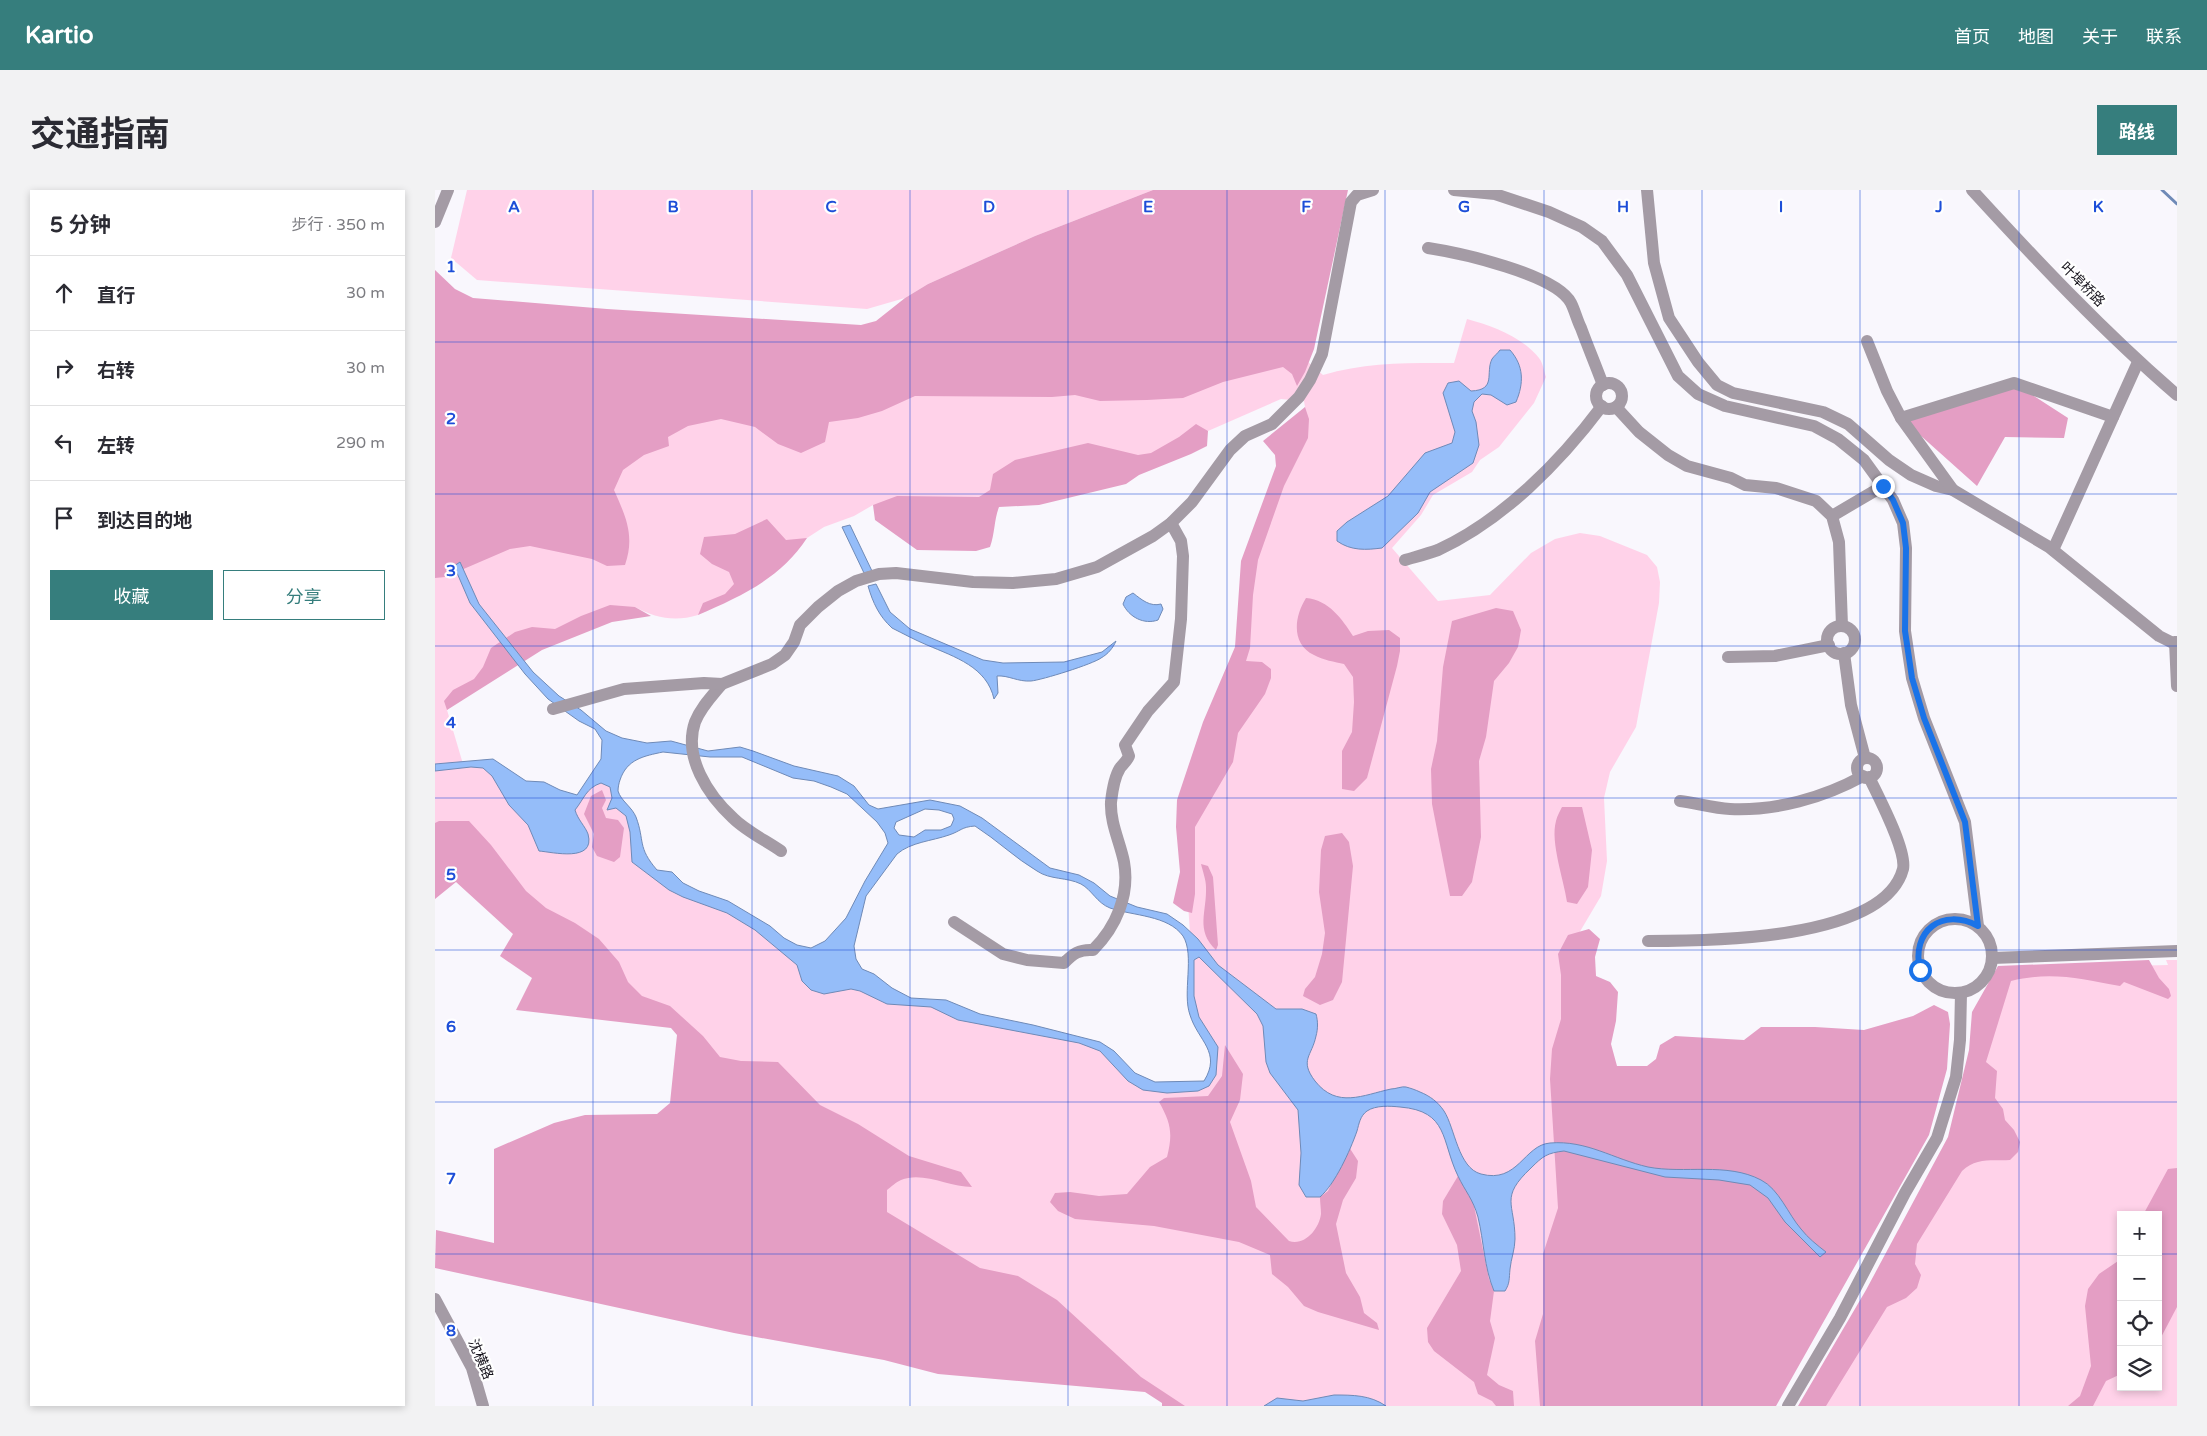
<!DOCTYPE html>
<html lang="zh">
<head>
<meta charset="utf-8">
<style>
  :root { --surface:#fff; --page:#f2f2f3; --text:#2b2b33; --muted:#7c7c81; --line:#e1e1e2; --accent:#367e7d }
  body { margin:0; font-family:"Varela Round","Noto Sans SC",sans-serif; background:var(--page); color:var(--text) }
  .controls { position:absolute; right:15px; bottom:15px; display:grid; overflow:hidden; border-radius:0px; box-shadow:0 2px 8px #0003 }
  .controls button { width:45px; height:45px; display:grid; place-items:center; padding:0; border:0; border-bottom:1px solid var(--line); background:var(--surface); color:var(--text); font:25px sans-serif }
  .stop { position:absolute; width:15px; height:15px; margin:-11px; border:4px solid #1a73e8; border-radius:50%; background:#fff }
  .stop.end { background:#1a73e8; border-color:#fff; box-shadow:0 1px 5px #0008 }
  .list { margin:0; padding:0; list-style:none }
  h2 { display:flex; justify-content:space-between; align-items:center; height:65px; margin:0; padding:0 20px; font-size:21px }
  h2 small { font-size:16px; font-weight:400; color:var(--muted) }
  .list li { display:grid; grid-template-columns:32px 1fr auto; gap:15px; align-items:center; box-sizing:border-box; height:75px; padding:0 20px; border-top:1px solid var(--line) }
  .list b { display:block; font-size:19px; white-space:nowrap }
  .list em { font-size:16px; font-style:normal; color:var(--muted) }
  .actions { display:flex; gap:10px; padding:15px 20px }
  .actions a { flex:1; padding:11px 0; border:1px solid var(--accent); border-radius:0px; text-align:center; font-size:18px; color:var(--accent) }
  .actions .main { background:var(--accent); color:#fff }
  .icon { flex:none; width:28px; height:28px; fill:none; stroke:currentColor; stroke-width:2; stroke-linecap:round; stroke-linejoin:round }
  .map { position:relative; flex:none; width:1742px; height:1216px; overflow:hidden; border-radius:0px }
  header { display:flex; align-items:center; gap:30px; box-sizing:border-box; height:70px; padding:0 25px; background:var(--accent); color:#fff }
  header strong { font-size:24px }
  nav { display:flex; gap:28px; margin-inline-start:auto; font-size:18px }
  .intro { display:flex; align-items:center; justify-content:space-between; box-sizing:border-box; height:120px; padding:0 30px }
  h1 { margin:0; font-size:35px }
  .button { padding:12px 22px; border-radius:0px; background:var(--accent); color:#fff; font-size:18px; font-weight:700 }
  main { display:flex; gap:30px; padding:0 30px }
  aside { flex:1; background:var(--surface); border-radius:0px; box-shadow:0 2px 8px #0003 }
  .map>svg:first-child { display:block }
</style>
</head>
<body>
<header>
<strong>Kartio</strong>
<nav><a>首页</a><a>地图</a><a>关于</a><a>联系</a></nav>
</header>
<div class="intro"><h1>交通指南</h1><a class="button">路线</a></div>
<main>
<aside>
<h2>5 分钟<small>步行 · 350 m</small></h2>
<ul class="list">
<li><svg class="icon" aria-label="ahead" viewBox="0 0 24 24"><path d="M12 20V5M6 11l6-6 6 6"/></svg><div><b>直行</b></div><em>30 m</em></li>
<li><svg class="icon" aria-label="right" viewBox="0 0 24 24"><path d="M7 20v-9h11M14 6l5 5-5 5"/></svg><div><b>右转</b></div><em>30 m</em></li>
<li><svg class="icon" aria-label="left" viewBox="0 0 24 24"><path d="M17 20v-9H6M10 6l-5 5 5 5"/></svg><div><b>左转</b></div><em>290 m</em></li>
<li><svg class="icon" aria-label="arrive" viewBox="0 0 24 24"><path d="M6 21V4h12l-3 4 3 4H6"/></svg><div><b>到达目的地</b></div></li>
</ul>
<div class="actions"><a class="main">收藏</a><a>分享</a></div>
</aside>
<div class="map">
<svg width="1742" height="1216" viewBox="0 0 1742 1216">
  <rect width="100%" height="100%" fill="#f9f7fd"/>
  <!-- green -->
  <g fill="#ffd2e9" fill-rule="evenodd">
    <path d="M 32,0 L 718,0 L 600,46 L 493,94 L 470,108 L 432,119 L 42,90 L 16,68 Z"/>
    <path d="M 1032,129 C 1058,136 1087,147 1104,168 C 1108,173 1109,181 1111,187 L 1099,213 L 1064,257 L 1045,270 L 1037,282 L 998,305 L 986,325 L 957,358 L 1003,411 L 1055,405 L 1096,363 L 1120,349 L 1145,343 L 1165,346 L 1212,365 L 1222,377 L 1225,392 L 1224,413 L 1201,537 L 1175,582 L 1169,608 L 1172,671 L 1166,706 L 1137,755 L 1130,1216 L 736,1216 L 379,991 L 261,851 L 0,660 L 0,367 L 257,212 L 858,159 L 888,185 C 931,172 974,173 1019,173 ZM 846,209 L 869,211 L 870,217 L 813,370 L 804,478 L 748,639 L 756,758 L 757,820 L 779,861 L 779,877 L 772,893 L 705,893 L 657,854 L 508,816 L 463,811 L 306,725 L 207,674 L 195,625 L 177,590 L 154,594 L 135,616 L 58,575 L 28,574 L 12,520 L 53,484 L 200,417 C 220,428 240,432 263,425 L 372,348 L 389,337 L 419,326 L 438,315 L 566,309 L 756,253 L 773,241 Z"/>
    <path d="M 1731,770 L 1742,770 L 1742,1216 L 1374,1216 L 1519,947 L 1567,779 L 1733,775 ZM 1686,1025 L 1723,1025 L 1723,1197 L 1686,1197 Z"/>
  </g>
  <!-- forest -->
  <g fill="#e49ec4">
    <path d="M 718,0 L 913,0 L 879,159 L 870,182 L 862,196 L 857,184 L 848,177 L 788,192 L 748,208 L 712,210 L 665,211 L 640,205 L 617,207 L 480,206 L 447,221 L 423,228 L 394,232 L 390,252 L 366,263 L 343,254 L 320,237 L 286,229 L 253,236 L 233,247 L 234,256 L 209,265 L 188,280 L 179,300 C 191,327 200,346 190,375 L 172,376 L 157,369 L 95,356 L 75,359 L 10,387 L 0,388 L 0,80 L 20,99 L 38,108 L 172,119 L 426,135 L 441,131 L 470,108 L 493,94 L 600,46 Z"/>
    <path d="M 1579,193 L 1633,228 L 1629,248 L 1570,247 L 1542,296 L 1466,228 Z"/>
    <path d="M 870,217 L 874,229 L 873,248 L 849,296 L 823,370 L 818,405 L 815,458 L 811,471 L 827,472 L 836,479 L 836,488 L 830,504 L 803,543 L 798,572 L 760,637 L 760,704 L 757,723 L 749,721 L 738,713 L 745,682 L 741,637 L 742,610 L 768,532 L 800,457 L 806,371 L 841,276 L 840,265 L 828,251 Z"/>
    <path d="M 761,234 L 773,241 L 772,256 L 756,264 L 704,285 L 691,294 L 604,315 L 564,317 C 559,330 560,343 555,357 L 541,361 L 482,360 L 440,330 L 438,315 L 462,306 L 544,307 L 555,300 L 558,284 L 580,270 L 653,253 L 703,265 L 716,263 L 744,247 Z"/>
    <path d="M 332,329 L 351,350 L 372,348 C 345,389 306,406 263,425 L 268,413 L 290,404 L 299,394 L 294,382 L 277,374 L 265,364 L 269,347 L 300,344 Z"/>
    <path d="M 871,408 C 894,410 907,429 918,446 L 933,441 L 954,440 L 965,448 L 965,461 L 962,476 L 932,588 L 919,601 L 907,599 L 907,561 L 917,542 L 919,512 L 918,487 L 909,474 C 900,472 888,470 879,465 C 856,454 859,427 871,408 Z"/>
    <path d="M 175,415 L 200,417 L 216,426 L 177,432 L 107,460 L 12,520 L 9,511 L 18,500 L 39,489 L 48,477 L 56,458 L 80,442 L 97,437 L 120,439 L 146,426 Z"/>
    <path d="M 1061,418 L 1078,421 L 1086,440 L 1083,457 L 1074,473 L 1059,491 L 1051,547 L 1044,571 L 1046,647 L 1037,692 L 1027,706 L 1015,706 L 997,614 L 996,579 L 1002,551 L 1008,477 L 1017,431 Z"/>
    <path d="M 167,600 L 171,610 L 167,618 L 171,628 L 183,630 L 189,638 L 185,667 L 179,672 L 162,666 L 157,657 L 159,644 L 149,624 L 156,606 Z"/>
    <path d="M 1127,617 L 1147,617 L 1157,660 L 1153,697 L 1142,714 L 1132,712 C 1129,690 1115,652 1121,631 C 1122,626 1125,621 1127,617 Z"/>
    <path d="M 4,631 L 34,631 L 56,655 L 91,701 L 111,718 L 140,733 L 164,749 L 184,772 L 193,792 L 207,806 L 235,816 L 268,846 L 285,867 L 306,871 L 343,872 L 385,915 L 423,934 L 474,966 L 526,982 L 537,997 C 514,997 488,981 466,990 C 461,992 456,997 452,1000 L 452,1022 L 545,1078 L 583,1086 L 622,1110 L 706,1187 L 750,1216 L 727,1216 L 727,1213 L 710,1202 L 503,1184 L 449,1170 L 299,1143 L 0,1078 L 1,1040 L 59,1053 L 59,959 L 119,933 L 150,925 L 222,924 L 235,913 L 242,845 L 236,838 L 81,820 L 97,788 L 65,766 L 78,744 L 21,692 L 0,709 L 0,633 Z"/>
    <path d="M 907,643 L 914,652 L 918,676 L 907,792 L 898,810 L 885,815 L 868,806 L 870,799 L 880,787 L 887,764 L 890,743 L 884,702 L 886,660 L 890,646 Z"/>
    <path d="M 766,674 L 773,676 L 778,687 L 783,755 L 781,760 C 760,740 772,722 771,697 C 771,690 768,682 766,674 Z"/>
    <path d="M 1154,739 L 1165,749 L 1160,767 L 1161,786 L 1175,792 L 1183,802 L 1181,831 L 1176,854 L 1182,876 L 1212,876 L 1221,869 L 1225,855 L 1240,846 L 1309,850 L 1326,837 L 1380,837 L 1429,840 L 1478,826 L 1499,815 L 1513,822 L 1515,834 L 1512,879 L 1494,945 L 1341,1216 L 1105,1216 L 1100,1151 L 1108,1124 L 1108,1064 L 1123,1018 L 1115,889 L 1117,859 L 1126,829 L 1126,785 L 1123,764 L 1133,745 Z"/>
    <path d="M 1714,770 L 1724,788 L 1734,799 L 1736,806 L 1733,809 L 1689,792 L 1685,796 C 1644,789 1618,781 1576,791 L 1551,872 L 1562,881 L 1560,908 L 1568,919 L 1570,930 L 1579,940 L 1585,952 L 1583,962 L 1575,970 C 1557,971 1541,967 1527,981 L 1482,1054 L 1480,1074 L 1486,1085 L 1482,1098 L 1471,1108 L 1452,1117 L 1391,1216 L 1363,1216 L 1431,1100 L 1513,947 L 1534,860 L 1537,822 L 1563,776 Z"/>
    <path d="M 790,855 L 808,884 L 805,910 L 795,932 L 816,991 L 821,1017 L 854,1051 C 870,1056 884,1039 886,1024 C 886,1018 885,1013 885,1007 L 893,1001 L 914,957 L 923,971 L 921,988 L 908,1010 L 901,1034 L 911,1083 L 925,1107 L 929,1123 L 942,1133 L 944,1140 L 883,1122 L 869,1116 L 853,1097 L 837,1084 L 835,1065 L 804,1052 L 719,1036 L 640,1029 L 623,1021 L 615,1012 L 620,1003 L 635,1002 L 664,1006 L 692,1004 L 715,977 L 732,967 C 738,944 736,933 724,912 L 729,908 L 773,906 L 787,886 Z"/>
    <path d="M 1742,978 L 1742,1117 L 1723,1153 L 1723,1025 L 1708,1025 L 1733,979 Z"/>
    <path d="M 1023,986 L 1035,1005 L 1039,1016 L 1054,1089 L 1059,1101 L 1055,1131 L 1060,1148 L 1052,1185 L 1064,1195 L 1078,1201 L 1079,1216 L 1061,1216 L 1057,1211 L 1043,1204 L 1039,1192 L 999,1161 L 993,1152 L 992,1138 L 1026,1081 L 1022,1055 L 1007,1024 L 1008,1011 Z"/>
    <path d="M 1686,1069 L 1686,1184 L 1671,1191 L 1658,1216 L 1633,1216 L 1645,1206 L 1656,1176 L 1650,1116 L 1653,1099 L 1664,1084 Z"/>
  </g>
  <!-- water -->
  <g fill="#95bdf9" stroke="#6f8ab7" fill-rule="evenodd">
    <path d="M 1065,160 L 1075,160 C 1089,176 1089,193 1081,212 L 1072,215 L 1056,205 L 1047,204 L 1039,212 L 1037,221 L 1041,232 L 1044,255 L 1038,273 L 995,302 L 983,323 L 947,358 C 931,360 916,361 902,351 L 902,341 L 912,332 L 953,306 L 990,263 L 1017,253 L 1020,242 L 1008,203 L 1013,193 L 1024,191 L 1036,201 C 1062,200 1050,183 1057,169 C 1059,166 1063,163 1065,160 Z"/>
    <path d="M 415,335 L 437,381 L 429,383 L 407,337 Z"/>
    <path d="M 25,372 L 44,414 L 98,482 L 124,506 L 146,520 L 171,541 L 187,548 L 212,553 L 236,551 L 273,561 L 305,557 L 318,561 L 359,576 L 403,586 L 419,596 L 434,615 L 443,619 L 495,610 L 525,616 L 547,628 L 615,678 L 644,685 L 659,693 L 675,706 L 702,717 L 732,724 L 748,735 L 763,749 L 783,775 L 841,819 L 867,819 L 881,824 C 883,831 883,839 881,846 C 877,866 864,870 880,891 C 902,919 928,905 956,899 C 961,899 967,896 971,897 C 975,898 981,900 985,902 C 995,906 1003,912 1009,921 C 1020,938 1023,978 1046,984 C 1083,994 1089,955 1115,953 C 1152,950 1178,969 1213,977 C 1249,984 1292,972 1326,990 C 1344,999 1353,1024 1366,1039 C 1373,1048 1382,1055 1391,1062 L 1385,1067 L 1350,1032 L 1333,1008 L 1315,995 L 1284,990 L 1230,987 L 1129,961 C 1112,963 1108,966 1096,978 C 1064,1008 1080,1013 1080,1049 C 1080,1059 1076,1069 1075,1079 C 1074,1089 1075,1093 1070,1101 L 1059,1101 C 1049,1077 1049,1052 1043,1027 C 1038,1009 1030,1001 1023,986 C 1006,951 1014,921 965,917 C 955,916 941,915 932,921 C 925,926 924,934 922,941 C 915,961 900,994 885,1007 L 871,1007 L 864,995 L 866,963 L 863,920 L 835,883 L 831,872 L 828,836 L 822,824 L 764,767 L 759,770 L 759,806 L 764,827 L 783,857 L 781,885 L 774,896 L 763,901 L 732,903 L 708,900 L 693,891 L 665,861 L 644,853 L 523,830 L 496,817 L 452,814 L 425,801 L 416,799 L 389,804 L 376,800 L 367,791 L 362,775 L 320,740 L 292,723 L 248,707 L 234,700 L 197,672 L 195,642 L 191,626 L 181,618 L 172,620 L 177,608 L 175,597 L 166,593 C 151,598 149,609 140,620 C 143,630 150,636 153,644 C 161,673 117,662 104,661 L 93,635 L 74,615 L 57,586 L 48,578 L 36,577 L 0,581 L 0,574 L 58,569 L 91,591 L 109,592 L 125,600 L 142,605 L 166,569 L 167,550 L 160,539 L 144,531 L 113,509 L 90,484 L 35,413 L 19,376 ZM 228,562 L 275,567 L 307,567 L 358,588 L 379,591 L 396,597 L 412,604 L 442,632 L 450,643 L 453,653 L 430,691 L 411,728 L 390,751 L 376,758 L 362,755 L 349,748 L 335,736 L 293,711 L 264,701 L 248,693 L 237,682 L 222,680 C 202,657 210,651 201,627 C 197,617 186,611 183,601 C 183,597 184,593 185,590 C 192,569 209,566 228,562 ZM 490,619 L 504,620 L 517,624 L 519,629 L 516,636 L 506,640 L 490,640 L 479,647 L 464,645 L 459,638 L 461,632 ZM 540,636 C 562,650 580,668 602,681 C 615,690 632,687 646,694 C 657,700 662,713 675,718 C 698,726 733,725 748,746 C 760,765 747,803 755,825 C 763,851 787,862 769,891 L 720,892 L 700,883 L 679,861 L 665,852 L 598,835 L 545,824 L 511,810 L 476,808 L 457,798 L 439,784 L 427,779 L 421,769 L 419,756 L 431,706 L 462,664 C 476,652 497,651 514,645 C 526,641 526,637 540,636 Z"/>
    <path d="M 441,394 L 455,422 L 475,439 L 548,470 L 568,473 L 629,472 L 667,462 L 681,451 C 678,458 673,464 666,468 C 658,474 607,490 596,491 C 583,492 573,485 562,486 L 563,503 L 559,509 C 552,477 520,467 492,455 C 480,450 469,444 457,438 C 444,426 438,413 433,396 Z"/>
    <path d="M 698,403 C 707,410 715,417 726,414 L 728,419 L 723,430 C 709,435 694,427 688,414 L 691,407 Z"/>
    <path d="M 899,1205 C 918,1205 935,1205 951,1216 L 829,1216 L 842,1208 L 868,1211 Z"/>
  </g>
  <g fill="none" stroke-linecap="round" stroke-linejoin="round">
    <!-- stream -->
    <path stroke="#6f8ab7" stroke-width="3" d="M 1727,0 L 1742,14"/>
    <!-- minor -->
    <g stroke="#a49ba5" stroke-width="12">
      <path d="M 1019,0 L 1060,4 L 1114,22 L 1147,37 L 1167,51 L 1192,85 L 1243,186 L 1263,204 L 1290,216 L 1379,236 L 1403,249 L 1429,270 L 1458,310 L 1468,333 L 1471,358 L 1470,441 L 1477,488 L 1489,528 L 1530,632 L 1543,736"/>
      <path d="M 1212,0 L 1219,73 L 1234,128 L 1263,172 L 1282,195 L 1298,203 L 1388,222 L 1413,234 L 1454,270 L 1476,285 L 1501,296 L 1518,300 L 1614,357 L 1724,446 L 1738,453 L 1742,452"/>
      <path d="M 1537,0 C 1602,71 1669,142 1742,205"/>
      <path d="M 0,32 L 13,0"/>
      <path d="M 993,58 C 1025,63 1121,84 1136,113 C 1140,121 1142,130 1146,138 C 1153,157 1161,176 1168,195"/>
      <path d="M 1432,151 L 1452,201 L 1466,228 L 1518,300"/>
      <circle cx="1174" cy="206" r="13"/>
      <path d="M 1181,217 L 1204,242 L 1233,265 L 1252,276 L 1296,288 L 1310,295 L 1341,298 L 1381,311 L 1397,326 L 1404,352 L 1407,436"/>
      <path d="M 1466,228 L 1579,193 L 1678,227"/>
      <path d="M 1397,326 L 1448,296"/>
      <path d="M 1618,360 L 1703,172"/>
      <path d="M 970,370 C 980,367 992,364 1003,360 C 1068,330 1125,272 1167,216"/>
      <circle cx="1406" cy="450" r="14"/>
      <path d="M 1740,452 L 1742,496"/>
      <path d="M 1409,463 L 1416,515 L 1430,568"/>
      <path d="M 1293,467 L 1340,466 L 1394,455"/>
      <path d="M 287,494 C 277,506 266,517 260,532 C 248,567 273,605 298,628 C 311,641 330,650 346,661"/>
      <path d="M 118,519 L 189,499 L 269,493 L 287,494 L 337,474 L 350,465 L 359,452 L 365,435 L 383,417 L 403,401 L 421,391 L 444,384 L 461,383 L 538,392 L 578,393 L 621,389 L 662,377 L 718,346 L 736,333 L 757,312 L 795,260 L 810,246 L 837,234 L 864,207 L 875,190 L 887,164 L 916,12 L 922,5 L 938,0"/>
      <circle cx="1432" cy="578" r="10"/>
      <path d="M 1245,611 C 1261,613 1278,618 1295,619 C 1341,621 1388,608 1428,586"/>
      <circle cx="1520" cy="766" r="37"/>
      <path d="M 519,732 L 568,764 L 592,770 L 629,773 C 638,764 644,759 658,760 C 681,737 695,705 689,672 C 685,652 675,633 676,612 C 677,603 680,586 685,578 C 688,574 692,571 694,566 L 690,555 L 713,521 L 739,492 L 746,429 L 748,366 L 746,351 L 736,333"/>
      <path d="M 1213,751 C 1272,751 1449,751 1468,679 C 1472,660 1443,606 1434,587"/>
      <path d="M 1557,768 L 1742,761"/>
      <path d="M 0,1109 L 37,1178 L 48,1216"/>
      <path d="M 1353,1216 L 1405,1128 L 1470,1003 L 1502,948 L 1521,887 L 1525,850 L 1526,803"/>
    </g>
  </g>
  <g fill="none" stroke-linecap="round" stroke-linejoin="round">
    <!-- route -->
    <path stroke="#1a73e8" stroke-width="6" d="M 1448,296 L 1458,310 L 1468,333 L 1471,358 L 1470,441 L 1477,488 L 1489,528 L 1530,632 L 1543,736 C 1507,717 1476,741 1485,780"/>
  </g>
  <!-- grid -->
  <path fill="none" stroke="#1d4ed8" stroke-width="1" stroke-opacity="0.55" d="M 158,0 L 158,1216M 317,0 L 317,1216M 475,0 L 475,1216M 633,0 L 633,1216M 792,0 L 792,1216M 950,0 L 950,1216M 1109,0 L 1109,1216M 1267,0 L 1267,1216M 1425,0 L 1425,1216M 1584,0 L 1584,1216M 0,152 L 1742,152M 0,304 L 1742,304M 0,456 L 1742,456M 0,608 L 1742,608M 0,760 L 1742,760M 0,912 L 1742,912M 0,1064 L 1686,1064M 1723,1064 L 1742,1064"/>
  <g text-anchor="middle" stroke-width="4.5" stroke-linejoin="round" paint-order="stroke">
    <!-- street labels -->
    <g font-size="14" fill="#17141d" stroke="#fff">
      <text transform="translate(1648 94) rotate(45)" y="5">叶埠桥路</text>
      <text transform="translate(46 1169) rotate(67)" y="5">沈横路</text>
    </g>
  </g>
  <g font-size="16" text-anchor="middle" font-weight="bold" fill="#1d4ed8" stroke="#fff" stroke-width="4.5" stroke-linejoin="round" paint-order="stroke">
    <text x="79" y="22">A</text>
    <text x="238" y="22">B</text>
    <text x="396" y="22">C</text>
    <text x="554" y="22">D</text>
    <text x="713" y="22">E</text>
    <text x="871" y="22">F</text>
    <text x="1029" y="22">G</text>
    <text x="1188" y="22">H</text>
    <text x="1346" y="22">I</text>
    <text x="1504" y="22">J</text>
    <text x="1663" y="22">K</text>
    <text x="16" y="82">1</text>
    <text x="16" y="234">2</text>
    <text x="16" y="386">3</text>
    <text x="16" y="538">4</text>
    <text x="16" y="690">5</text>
    <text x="16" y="842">6</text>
    <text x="16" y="994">7</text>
    <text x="16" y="1146">8</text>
  </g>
</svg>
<div class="controls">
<button>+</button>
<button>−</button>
<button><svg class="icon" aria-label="locate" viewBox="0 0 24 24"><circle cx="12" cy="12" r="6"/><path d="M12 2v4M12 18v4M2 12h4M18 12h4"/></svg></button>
<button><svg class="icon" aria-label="layers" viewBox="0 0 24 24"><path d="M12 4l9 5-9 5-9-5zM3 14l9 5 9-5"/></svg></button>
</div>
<div class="stop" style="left:1485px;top:780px"></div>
<div class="stop end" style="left:1448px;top:296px"></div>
</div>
</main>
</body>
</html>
